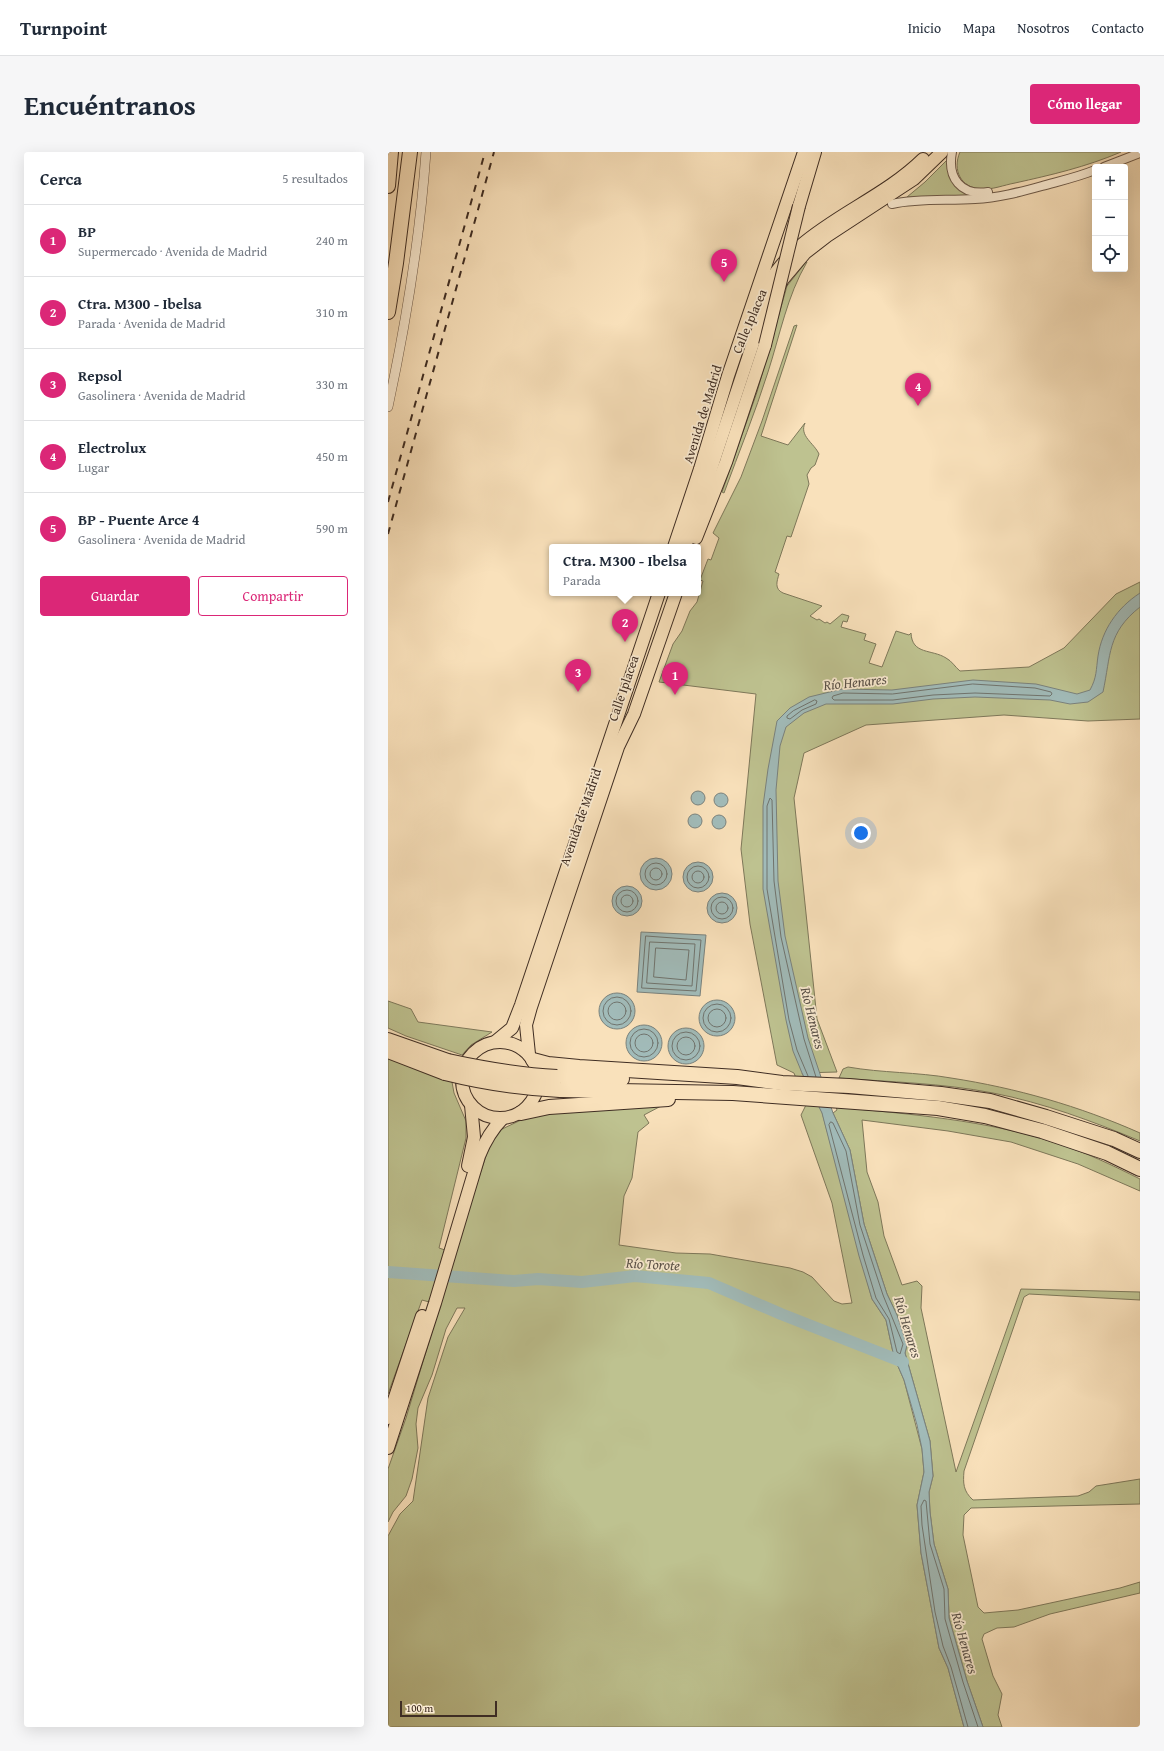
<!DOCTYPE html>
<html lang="es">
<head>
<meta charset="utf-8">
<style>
  :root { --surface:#fff; --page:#f6f6f7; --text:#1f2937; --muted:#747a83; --line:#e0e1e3; --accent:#db2777 }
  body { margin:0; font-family:"Gentium Book Plus",serif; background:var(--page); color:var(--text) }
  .controls { position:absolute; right:12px; top:12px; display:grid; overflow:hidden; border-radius:4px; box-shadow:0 4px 16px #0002 }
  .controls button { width:36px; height:36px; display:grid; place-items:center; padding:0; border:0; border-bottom:1px solid var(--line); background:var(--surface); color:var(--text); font:20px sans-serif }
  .scale { position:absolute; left:12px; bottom:10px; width:97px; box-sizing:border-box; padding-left:4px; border:2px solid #3f2d23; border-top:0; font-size:11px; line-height:14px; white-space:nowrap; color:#3f2d23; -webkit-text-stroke:3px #fbecd3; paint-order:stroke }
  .you { position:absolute; left:473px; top:681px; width:14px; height:14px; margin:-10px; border:3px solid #fff; border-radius:50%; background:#1a73e8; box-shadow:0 0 0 6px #1a73e833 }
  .badge { display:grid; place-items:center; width:26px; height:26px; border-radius:50%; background:var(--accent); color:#fff; font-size:13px; font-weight:700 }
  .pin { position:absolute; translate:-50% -33px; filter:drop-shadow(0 1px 2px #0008) }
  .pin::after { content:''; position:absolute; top:21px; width:14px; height:12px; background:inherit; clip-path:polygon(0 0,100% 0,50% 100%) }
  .popup { position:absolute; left:161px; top:392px; width:152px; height:52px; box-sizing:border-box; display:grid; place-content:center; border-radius:4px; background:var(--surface); filter:drop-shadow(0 1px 3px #0005); font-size:13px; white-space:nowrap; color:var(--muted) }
  .popup b { font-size:15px; color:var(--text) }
  .popup::after { content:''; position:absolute; left:50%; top:100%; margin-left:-8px; border:8px solid transparent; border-top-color:var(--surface) }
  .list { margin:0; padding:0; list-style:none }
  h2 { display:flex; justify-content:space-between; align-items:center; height:52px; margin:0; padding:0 16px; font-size:17px }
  h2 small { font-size:13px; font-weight:400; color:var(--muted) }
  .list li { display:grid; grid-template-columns:26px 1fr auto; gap:12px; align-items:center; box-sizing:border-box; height:72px; padding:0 16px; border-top:1px solid var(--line) }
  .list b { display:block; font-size:15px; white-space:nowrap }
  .list p { margin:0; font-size:13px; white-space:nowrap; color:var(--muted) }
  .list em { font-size:13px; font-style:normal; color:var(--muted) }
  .actions { display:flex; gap:8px; padding:12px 16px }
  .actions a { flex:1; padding:9px 0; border:1px solid var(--accent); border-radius:4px; text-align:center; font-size:14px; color:var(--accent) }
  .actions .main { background:var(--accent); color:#fff }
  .icon { flex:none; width:22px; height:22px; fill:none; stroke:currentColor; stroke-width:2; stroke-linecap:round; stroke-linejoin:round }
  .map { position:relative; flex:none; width:752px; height:1575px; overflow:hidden; border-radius:4px }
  header { display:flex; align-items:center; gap:24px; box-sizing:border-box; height:56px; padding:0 20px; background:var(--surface); border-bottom:1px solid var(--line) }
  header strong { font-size:19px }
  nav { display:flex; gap:22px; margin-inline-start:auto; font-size:14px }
  .intro { display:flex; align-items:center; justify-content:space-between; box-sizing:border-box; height:96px; padding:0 24px }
  h1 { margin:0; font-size:28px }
  .button { padding:10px 18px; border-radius:4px; background:var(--accent); color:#fff; font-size:14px; font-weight:700 }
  main { display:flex; gap:24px; padding:0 24px }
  aside { flex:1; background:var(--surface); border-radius:4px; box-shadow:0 4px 16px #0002 }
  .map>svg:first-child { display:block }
</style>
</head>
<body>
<header>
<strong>Turnpoint</strong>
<nav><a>Inicio</a><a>Mapa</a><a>Nosotros</a><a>Contacto</a></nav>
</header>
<div class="intro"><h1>Encuéntranos</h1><a class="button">Cómo llegar</a></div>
<main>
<aside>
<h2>Cerca<small>5 resultados</small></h2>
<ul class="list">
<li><span class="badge">1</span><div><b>BP</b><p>Supermercado · Avenida de Madrid</p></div><em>240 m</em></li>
<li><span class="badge">2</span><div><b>Ctra. M300 - Ibelsa</b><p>Parada · Avenida de Madrid</p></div><em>310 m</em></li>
<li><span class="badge">3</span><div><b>Repsol</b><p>Gasolinera · Avenida de Madrid</p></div><em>330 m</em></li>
<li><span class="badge">4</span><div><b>Electrolux</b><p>Lugar</p></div><em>450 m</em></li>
<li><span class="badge">5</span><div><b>BP - Puente Arce 4</b><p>Gasolinera · Avenida de Madrid</p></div><em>590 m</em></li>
</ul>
<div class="actions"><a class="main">Guardar</a><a>Compartir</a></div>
</aside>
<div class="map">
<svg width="752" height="1575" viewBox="0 0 752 1575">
  <rect width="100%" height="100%" fill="#f9e1bb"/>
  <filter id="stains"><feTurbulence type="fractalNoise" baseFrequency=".005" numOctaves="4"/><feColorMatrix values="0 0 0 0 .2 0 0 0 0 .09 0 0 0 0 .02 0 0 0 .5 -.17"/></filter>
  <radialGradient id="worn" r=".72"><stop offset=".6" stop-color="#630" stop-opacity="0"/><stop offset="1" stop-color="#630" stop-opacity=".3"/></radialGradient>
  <!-- green -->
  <g fill="#bec290" stroke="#7e785a">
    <path d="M 572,0 L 733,0 C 698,15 663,23 627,31 C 616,33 604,38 593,37 C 573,36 564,18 572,0 Z"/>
    <path d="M 559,8 C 560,24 565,34 579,42 L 578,46 L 519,45 L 537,30 Z"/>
    <path d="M 418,110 L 419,110 C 399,144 392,183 380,220 C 367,261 351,300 336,341 L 334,340 L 369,240 L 399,134 Z"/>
    <path d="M 409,173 L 373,284 L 400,293 L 417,271 C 411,284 426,291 431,302 L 427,313 L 423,316 L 419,323 L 421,332 L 403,385 L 399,384 L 387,420 L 391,422 C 389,429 386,437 395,441 L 434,454 L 422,464 L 429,468 L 431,467 L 437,471 L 439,470 L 442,472 L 454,462 L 461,464 L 459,470 L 455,469 L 453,475 L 478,482 L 476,488 L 488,492 L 481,511 L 494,515 L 508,479 L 521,483 L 523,481 C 524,503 544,497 558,506 C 564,509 567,515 572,519 L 641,515 L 676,496 L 728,442 L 752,430 L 752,567 L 700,569 L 616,563 L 478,573 L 416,601 L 406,646 L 429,867 L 449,920 L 414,921 L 434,960 L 484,1147 L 498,1168 L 506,1205 L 516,1228 L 534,1297 L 536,1320 L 529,1353 L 533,1401 L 551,1496 L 560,1516 L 576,1575 L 0,1575 L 0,1384 L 12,1362 L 25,1349 L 40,1246 L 60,1185 L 77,1156 L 69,1156 L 58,1177 L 44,1223 L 30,1256 L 28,1272 L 30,1296 L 24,1327 L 18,1344 L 5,1360 L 0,1370 L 0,1317 L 18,1266 L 52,1153 L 34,1148 L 0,1242 L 0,905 L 64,930 L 66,941 L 78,969 L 78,986 L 51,1096 L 66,1101 L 100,998 L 105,986 L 112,978 L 150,960 L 273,954 L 256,963 L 261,971 L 250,980 L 244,1026 L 236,1044 L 231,1093 L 288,1101 L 322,1102 L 402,1116 L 415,1120 L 424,1125 L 446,1149 L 454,1152 L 464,1151 L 444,1051 L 413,963 L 418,953 L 406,921 L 389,913 L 362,772 L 353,697 L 368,542 L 271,530 L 285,492 L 294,479 L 302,459 L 309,450 L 315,429 L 312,428 L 320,407 L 323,408 L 331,386 L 325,381 L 353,325 L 374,269 L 403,183 L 406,174 Z"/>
    <path d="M 0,849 L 23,857 L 30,870 L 104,880 L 83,893 L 74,903 L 18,884 L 0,876 Z"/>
    <path d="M 460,915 C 494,921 529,920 563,926 C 628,936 691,954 752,981 L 752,989 C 704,969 656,951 605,941 C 554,931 502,930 451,926 L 455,917 Z"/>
    <path d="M 448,955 C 520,962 599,968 668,991 C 697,1000 724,1013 752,1027 L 752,1039 L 690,1012 L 623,990 L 560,979 L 474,968 L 479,1020 L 490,1050 L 496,1084 L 514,1133 L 529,1129 L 534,1134 L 533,1156 L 568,1320 L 633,1137 L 752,1140 L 752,1148 L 641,1142 L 636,1145 L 576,1319 C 575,1331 575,1339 585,1348 L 690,1344 L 701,1340 L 708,1334 L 752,1327 L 752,1352 L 583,1356 L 576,1363 L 575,1383 L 590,1455 L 596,1461 L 630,1458 L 732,1436 L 752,1430 L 752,1441 L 662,1462 L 626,1475 L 609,1476 L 596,1482 L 594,1487 L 605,1524 L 614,1542 L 610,1563 L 614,1575 L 595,1575 L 579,1529 L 561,1466 L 560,1437 L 546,1392 L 542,1360 L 541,1340 L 545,1324 L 542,1289 L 517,1201 L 519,1193 L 509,1163 L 499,1142 L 476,1072 L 462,998 L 445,961 L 449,958 Z"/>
  </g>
  <!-- water -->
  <g fill="#a1bbb9" stroke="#7a827d">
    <path d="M 752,441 L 752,455 C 719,481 723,503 715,540 L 700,550 L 682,552 L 662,548 L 587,545 L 545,547 L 505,552 L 438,552 L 416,561 L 398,575 L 392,594 L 388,638 L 390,729 L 397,784 L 420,886 L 445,961 L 462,998 L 476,1072 L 499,1142 L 509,1163 L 519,1193 L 517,1201 L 542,1289 L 545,1324 L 541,1340 L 542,1360 L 546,1392 L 560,1437 L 561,1466 L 579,1529 L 595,1575 L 576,1575 L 560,1516 L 551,1496 L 533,1401 L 529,1353 L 536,1320 L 534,1297 L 529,1273 L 516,1228 L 506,1205 L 498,1168 L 484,1147 L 471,1104 L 434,961 L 414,921 L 405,899 L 398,868 L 375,737 L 375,654 L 380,617 L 389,569 L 402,556 L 421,545 L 454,537 L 504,538 L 585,528 L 648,532 L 689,542 L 702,538 C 709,525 708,518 710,504 C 714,478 729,456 752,441 Z"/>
    <circle cx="310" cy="646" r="7"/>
    <circle cx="333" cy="648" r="7"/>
    <circle cx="307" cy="669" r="7"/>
    <circle cx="331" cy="670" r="7"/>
    <circle cx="268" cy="722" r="16"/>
    <circle cx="310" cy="725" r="15"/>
    <circle cx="239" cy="749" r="15"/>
    <circle cx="334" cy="756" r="15"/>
    <path d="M 253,780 L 318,783 L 312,844 L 249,840 Z"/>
    <circle cx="229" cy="859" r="18"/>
    <circle cx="329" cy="866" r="18"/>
    <circle cx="256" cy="891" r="18"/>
    <circle cx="298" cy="894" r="18"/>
  </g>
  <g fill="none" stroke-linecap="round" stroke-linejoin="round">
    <!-- shore -->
    <g stroke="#70746e" stroke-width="1">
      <path d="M 585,532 L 647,536 L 663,540 L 664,542 L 662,544 L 587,541 L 545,543 L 505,548 L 446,548 L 444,546 L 445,544 L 455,541 L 504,542 Z"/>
      <path d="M 427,548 L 429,549 L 428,552 L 414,558 L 402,567 L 399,566 L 399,564 L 405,559 Z"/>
      <circle cx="268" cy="722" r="11"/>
      <circle cx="310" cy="725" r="11"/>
      <circle cx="268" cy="722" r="6"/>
      <circle cx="310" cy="725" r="6"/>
      <circle cx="239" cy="749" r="11"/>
      <circle cx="239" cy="749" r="6"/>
      <circle cx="334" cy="756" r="11"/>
      <circle cx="334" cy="756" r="6"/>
      <path d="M 258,784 L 313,788 L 308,839 L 254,836 Z"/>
      <path d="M 262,790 L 307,792 L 304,834 L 259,831 Z"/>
      <path d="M 268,796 L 301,798 L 298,828 L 266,825 Z"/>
      <circle cx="229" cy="859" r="14"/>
      <circle cx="229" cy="859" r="9"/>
      <circle cx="329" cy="866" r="14"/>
      <circle cx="329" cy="866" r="9"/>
      <circle cx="256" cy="891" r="14"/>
      <circle cx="298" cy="894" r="14"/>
      <circle cx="256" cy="891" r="9"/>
      <circle cx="298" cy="894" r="9"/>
      <path d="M 420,924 L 409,898 L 401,868 L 379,737 L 379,654 L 382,646 L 384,648 L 386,729 L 393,785 L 416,887 L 428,925"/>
      <path d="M 443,970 L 445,971 L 458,999 L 472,1073 L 495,1143 L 515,1192 L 512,1202 L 509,1200 L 501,1167 L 488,1146 L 475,1103 L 441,973 Z"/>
      <path d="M 580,1575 L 563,1515 L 555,1494 L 547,1460 L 534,1373 L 533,1354 L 536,1348 L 538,1349 L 542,1392 L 556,1437 L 557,1467 L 575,1530 L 590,1575"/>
    </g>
    <!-- river -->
    <path stroke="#a1bbb9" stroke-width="12" d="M 0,1120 L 126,1129 L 150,1127 L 194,1130 L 247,1124 L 321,1131 L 393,1162 L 515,1210"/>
    <!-- minor casing -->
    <g stroke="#6e5a49" stroke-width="10">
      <g id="minor">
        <path d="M 564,0 C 559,26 573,44 600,40"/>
        <path d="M 716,15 L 752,1"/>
        <path d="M 504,52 C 532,46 560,49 587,47 C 610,46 632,40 654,34 C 672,29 690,25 707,18"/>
      </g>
    </g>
    <!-- tertiary casing -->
    <g stroke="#6e5a49" stroke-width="10">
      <path id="tertiary" d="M 0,255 C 18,171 32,86 38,0"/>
    </g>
    <!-- primary casing -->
    <g stroke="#3f2d23" stroke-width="14">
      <g id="primary">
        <path d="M 411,54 L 427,0"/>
        <path d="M 371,150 C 402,75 482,59 535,7"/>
        <path d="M 308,386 L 338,310 L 377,193"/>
        <path d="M 286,395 L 312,317 L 340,224 L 416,0"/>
        <path d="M 297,395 L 365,191 L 380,153 L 395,127 L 417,101 L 439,84 L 526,27 L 554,0"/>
        <circle cx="112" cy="928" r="38"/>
        <path d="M 107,890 L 124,876 L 133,853 L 271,441"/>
        <path d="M 141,902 L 138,873 L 143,855 L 230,595 L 246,562 L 288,441"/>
        <path d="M 80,1014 L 86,985 L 83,953"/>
        <path d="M 0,1266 L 34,1164"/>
        <path d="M 0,1296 L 47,1151 L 91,1004 C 97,989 103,978 115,966"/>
      </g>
    </g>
    <!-- motorway casing -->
    <g stroke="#3f2d23" stroke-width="16">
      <g id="motorway">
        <path d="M 0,34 L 3,0"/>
        <path d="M 0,160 L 8,111 L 22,0"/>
        <path d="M 0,888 L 60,909"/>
        <path d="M 0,899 L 57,921"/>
        <path d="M 145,908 L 160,912 L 191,915 L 349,925 L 394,931 L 461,934 L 553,942 L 602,949 L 658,965 L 726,987 L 752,999"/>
        <path d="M 169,925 L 234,927"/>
        <path d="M 172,938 L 345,941 L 550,956 L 597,964 L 654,979 L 719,1001 L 752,1017"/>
        <path d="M 133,961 L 161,955 L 280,947"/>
      </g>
    </g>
    <!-- minor -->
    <use href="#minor" stroke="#fbecd3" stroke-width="8"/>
    <!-- tertiary -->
    <use href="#tertiary" stroke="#fbecd3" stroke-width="9"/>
    <!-- primary -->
    <use href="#primary" stroke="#f9e1bb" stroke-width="12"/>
    <!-- motorway -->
    <use href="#motorway" stroke="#f9e1bb" stroke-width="14"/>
    <!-- rail -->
    <g stroke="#3f2d23" stroke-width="2" stroke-dasharray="7 7" stroke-linecap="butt">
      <path d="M 0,350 L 97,0"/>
      <path d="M 0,382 L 106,0"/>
    </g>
    <!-- primary-bridge casing -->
    <g stroke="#3f2d23" stroke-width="14" stroke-linecap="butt">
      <path id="primary-bridge" d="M 377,193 L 411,54"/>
    </g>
    <!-- motorway-bridge casing -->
    <g stroke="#3f2d23" stroke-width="16" stroke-linecap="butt">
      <g id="motorway-bridge">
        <path d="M 60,909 C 97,917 132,923 169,925"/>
        <path d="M 57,921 C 97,931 130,936 172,938"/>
      </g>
    </g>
    <!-- primary-bridge -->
    <use href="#primary-bridge" stroke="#f9e1bb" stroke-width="12"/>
    <!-- motorway-bridge -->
    <use href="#motorway-bridge" stroke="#f9e1bb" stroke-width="14"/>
  </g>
  <g text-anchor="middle" stroke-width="3.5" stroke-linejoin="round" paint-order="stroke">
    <!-- street labels -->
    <g font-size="13" fill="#3f2d23" stroke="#fbecd3">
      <text transform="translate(361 169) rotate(-67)" y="5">Calle Iplacea</text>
      <text transform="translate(314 262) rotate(-73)" y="5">Avenida de Madrid</text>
      <text transform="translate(235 536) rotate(-71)" y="5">Calle Iplacea</text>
      <text transform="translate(192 665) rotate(-71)" y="5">Avenida de Madrid</text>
    </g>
    <!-- water labels -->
    <g font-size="14" font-style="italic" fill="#585048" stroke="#fbecd3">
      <text transform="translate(467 530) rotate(-6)" y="5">Río Henares</text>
      <text transform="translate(425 866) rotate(76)" y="5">Río Henares</text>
      <text transform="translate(265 1112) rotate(3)" y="5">Río Torote</text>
      <text transform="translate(520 1175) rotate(73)" y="5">Río Henares</text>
      <text transform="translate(577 1491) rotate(74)" y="5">Río Henares</text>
    </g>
  </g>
  <rect width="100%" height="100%" filter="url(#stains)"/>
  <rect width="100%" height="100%" fill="url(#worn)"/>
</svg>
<div class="controls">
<button>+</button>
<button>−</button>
<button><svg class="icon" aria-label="locate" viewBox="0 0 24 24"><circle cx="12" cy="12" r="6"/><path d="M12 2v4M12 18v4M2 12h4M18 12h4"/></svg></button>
</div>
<div class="scale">100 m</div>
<div class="you"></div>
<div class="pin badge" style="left:287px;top:543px">1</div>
<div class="pin badge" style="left:237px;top:490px">2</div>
<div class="popup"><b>Ctra. M300 - Ibelsa</b>Parada</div>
<div class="pin badge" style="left:190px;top:540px">3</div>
<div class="pin badge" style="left:530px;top:254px">4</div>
<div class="pin badge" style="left:336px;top:130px">5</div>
</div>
</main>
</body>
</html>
